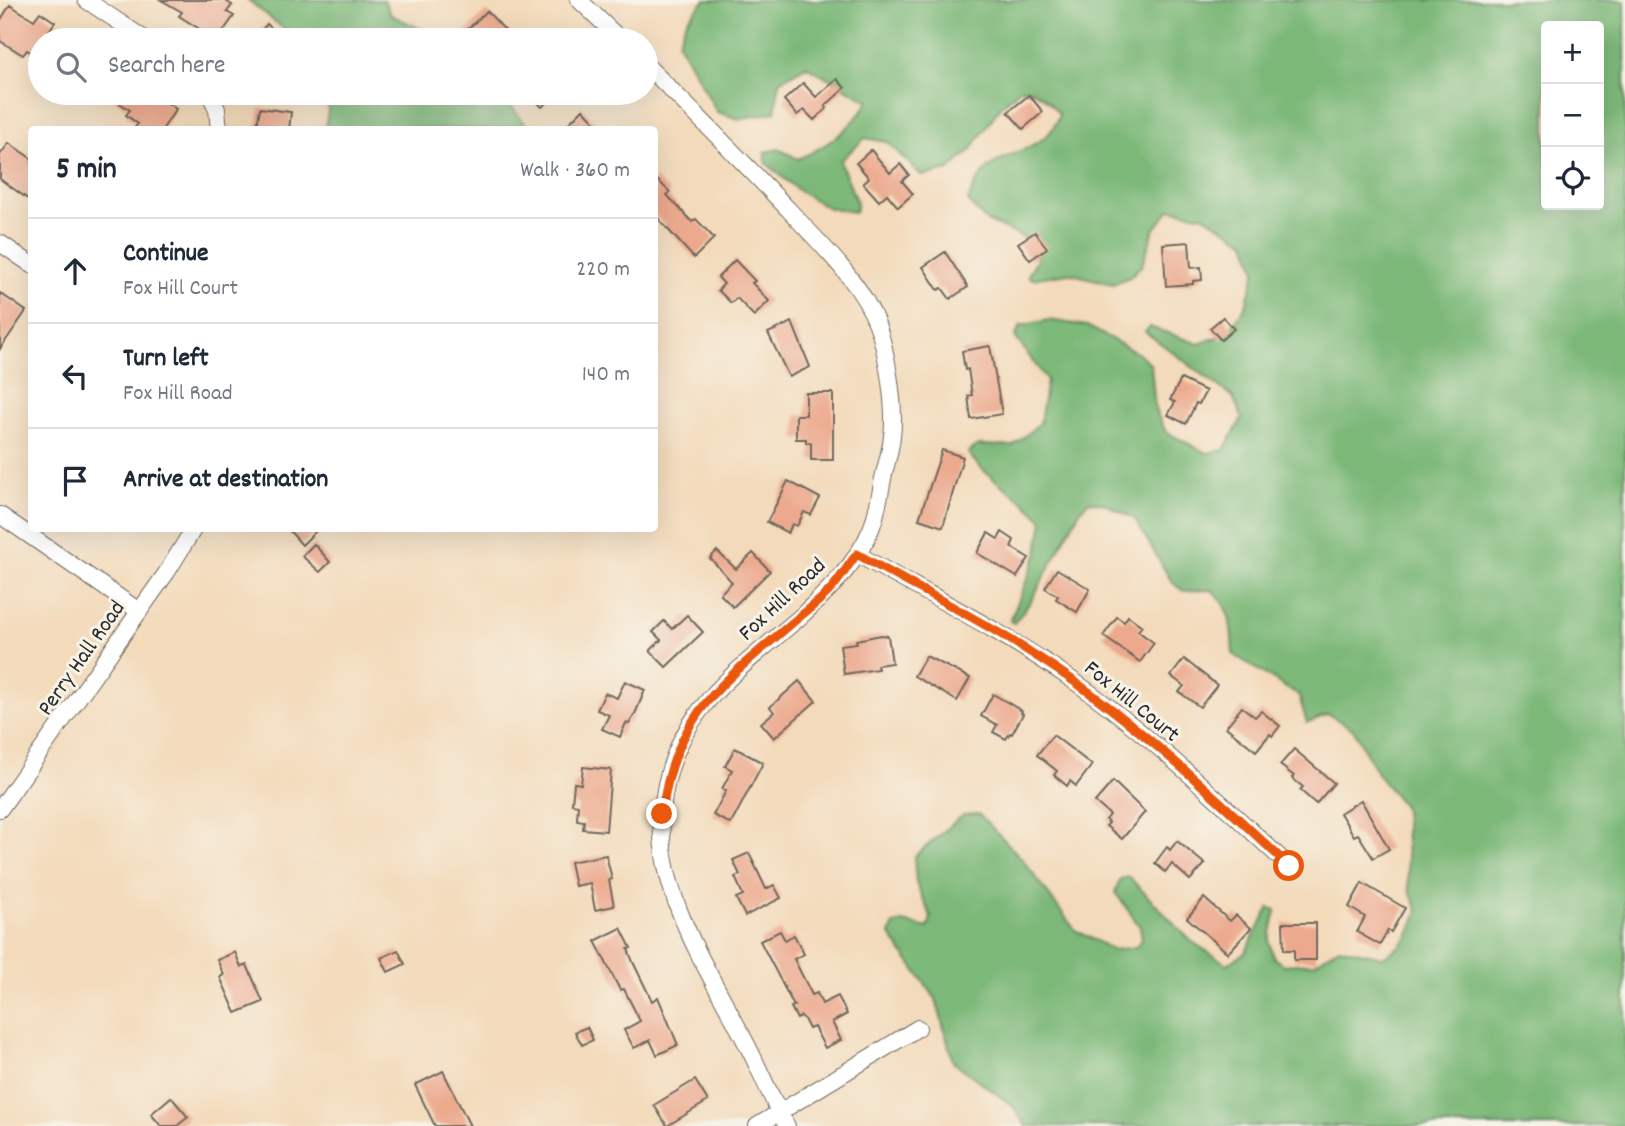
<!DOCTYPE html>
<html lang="en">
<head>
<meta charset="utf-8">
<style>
  :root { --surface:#fff; --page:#f2f2f3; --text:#1f2937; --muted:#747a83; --line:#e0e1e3 }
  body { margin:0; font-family:Dekko,sans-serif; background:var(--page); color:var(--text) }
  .controls { position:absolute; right:21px; top:21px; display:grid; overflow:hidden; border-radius:7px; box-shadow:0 7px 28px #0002 }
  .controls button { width:63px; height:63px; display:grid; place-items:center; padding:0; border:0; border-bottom:2px solid var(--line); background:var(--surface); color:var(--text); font:35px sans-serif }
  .stop { position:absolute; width:21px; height:21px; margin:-16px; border:5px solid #ea580c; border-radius:50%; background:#fff }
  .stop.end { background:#ea580c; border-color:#fff; box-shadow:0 2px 7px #0008 }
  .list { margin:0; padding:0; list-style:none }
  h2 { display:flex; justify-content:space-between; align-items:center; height:91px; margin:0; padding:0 28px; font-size:30px }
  h2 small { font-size:23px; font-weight:400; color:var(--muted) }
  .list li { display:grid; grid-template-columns:46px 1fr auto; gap:21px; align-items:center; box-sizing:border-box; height:105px; padding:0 28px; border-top:2px solid var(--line) }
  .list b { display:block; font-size:26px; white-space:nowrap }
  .list p { margin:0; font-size:23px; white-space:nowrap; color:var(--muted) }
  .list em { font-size:23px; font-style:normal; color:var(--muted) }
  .icon { flex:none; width:38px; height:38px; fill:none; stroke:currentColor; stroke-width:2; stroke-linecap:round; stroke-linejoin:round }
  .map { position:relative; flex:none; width:1625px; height:1126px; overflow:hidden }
  .search { position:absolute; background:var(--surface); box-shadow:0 7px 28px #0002; left:28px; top:28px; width:630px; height:77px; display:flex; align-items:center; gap:18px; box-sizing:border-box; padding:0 24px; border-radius:38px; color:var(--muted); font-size:26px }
  .panel { position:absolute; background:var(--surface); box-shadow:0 7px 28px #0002; left:28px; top:126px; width:630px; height:406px; border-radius:7px }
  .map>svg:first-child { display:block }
</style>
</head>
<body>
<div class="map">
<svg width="1625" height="1126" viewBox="0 0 1625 1126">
  <rect width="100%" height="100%" fill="#f7f3e8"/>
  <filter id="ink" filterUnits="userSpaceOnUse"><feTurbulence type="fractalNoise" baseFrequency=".0143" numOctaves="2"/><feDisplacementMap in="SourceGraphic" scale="14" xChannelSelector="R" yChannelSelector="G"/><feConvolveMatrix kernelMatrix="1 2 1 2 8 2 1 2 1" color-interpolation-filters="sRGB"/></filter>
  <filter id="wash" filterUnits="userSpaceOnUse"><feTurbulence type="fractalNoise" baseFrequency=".00686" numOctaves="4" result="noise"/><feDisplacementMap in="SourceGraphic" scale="28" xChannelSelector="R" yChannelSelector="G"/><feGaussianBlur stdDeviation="1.57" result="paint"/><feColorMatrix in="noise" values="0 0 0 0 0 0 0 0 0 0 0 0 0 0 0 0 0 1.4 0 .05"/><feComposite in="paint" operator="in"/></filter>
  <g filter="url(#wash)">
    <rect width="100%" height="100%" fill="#f3daba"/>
    <!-- forest -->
    <g fill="#7bb878" stroke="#537252" stroke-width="2" fill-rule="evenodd">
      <path d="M 248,0 L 384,0 L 391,15 L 426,31 L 438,40 L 298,40 Z"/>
      <path d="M 705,0 L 1625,0 L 1625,1126 L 1026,1126 L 1012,1105 L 953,1062 L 936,999 L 890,935 L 893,925 L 903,922 L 928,928 L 931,917 L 916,883 L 914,857 L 963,815 L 979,814 L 1022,859 L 1075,930 L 1113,950 L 1136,947 L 1142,938 L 1140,927 L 1115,892 L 1120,879 L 1129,877 L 1191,941 L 1227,964 L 1245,953 L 1269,908 L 1276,910 L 1269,941 L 1274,958 L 1283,965 L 1315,963 L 1339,947 L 1383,957 C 1407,944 1410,935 1418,910 L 1409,890 L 1404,807 L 1378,775 L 1354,730 L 1328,714 L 1307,723 L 1299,696 L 1233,654 C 1231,626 1233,611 1212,590 L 1183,591 L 1172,582 L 1135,519 L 1106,504 L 1089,501 L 1081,509 L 1031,601 L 1014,623 L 1010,621 L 1037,555 L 1043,521 C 1021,494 988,481 968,453 L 978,445 L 1013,446 L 1040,423 L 1047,380 L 1015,337 L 1020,326 L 1049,320 L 1087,326 L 1141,355 L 1151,365 L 1155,410 L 1166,432 L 1206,453 L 1224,450 L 1242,418 L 1233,397 L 1145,332 L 1150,327 L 1199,344 L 1228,333 L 1246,305 L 1256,270 L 1246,242 L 1204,216 L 1170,209 L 1154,230 L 1142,265 L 1130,277 L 1113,284 L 1068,273 L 1032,279 L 1028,275 L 1037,259 L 1035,248 L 1023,237 L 986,221 L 968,201 C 973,187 980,174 992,165 C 1016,148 1052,147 1059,114 C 1049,101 1038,90 1021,88 L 1000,107 L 971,150 L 949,170 L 922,176 L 887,142 L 865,138 L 840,161 L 857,203 L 855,212 L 829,208 L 799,191 L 767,164 L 764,152 L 779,149 L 798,159 C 829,145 851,129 869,101 L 806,66 L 780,81 L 775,112 L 738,119 L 717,112 L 678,42 L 687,20 ZM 1546,26 L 1599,26 L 1599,205 L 1546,205 Z"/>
      <path d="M 331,93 L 500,93 L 530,129 L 325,129 Z"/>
    </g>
    <g id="blocks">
      <!-- building -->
      <g fill="#eca98d">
        <path d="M 161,0 L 224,0 L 232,5 L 227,12 L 234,16 L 217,40 L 179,16 L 182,12 Z"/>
        <path d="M 10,5 L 34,20 L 40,12 L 55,22 L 43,40 L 40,40 L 34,54 L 27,50 L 23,55 L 0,41 L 0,21 Z"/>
        <path d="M 487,11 L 514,40 L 456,40 Z"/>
        <path d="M 267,24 L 277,33 L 272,40 L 253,40 Z"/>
        <path d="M 837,79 L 845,88 L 825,106 L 827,108 L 814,120 L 804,110 L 797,115 L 784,100 L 803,83 L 816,97 Z"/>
        <path d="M 104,93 L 154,93 L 176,109 L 162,130 L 133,130 L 138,124 L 126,115 L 130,110 Z"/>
        <path d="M 528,93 L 558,93 L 542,107 Z"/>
        <path d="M 1029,95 L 1043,112 L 1023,129 L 1008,112 Z"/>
        <path d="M 260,108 L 291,112 L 289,130 L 261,130 L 262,127 L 257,126 Z"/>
        <path d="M 583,109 L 596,123 L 589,130 L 562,130 Z"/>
        <path d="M 9,143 L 32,159 L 32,202 L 0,179 L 0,155 Z"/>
        <path d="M 871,150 L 890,173 L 900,164 L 909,175 L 902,181 L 913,194 L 898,207 L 887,194 L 879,201 L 863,183 L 869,178 L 856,163 Z"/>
        <path d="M 654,177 L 670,192 L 667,195 L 692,222 L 696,219 L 714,238 L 694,258 L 654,214 Z"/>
        <path d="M 1035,232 L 1047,248 L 1030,260 L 1018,243 Z"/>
        <path d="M 1189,242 L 1191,268 L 1201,267 L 1202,280 L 1193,281 L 1193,284 L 1166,286 L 1163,244 Z"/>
        <path d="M 945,252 L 968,287 L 950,299 L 942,288 L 938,290 L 923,267 Z"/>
        <path d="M 735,260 L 755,281 L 752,283 L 769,301 L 754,316 L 737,298 L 731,303 L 718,290 L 724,284 L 718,277 Z"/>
        <path d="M 0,293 L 26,311 L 0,349 Z"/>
        <path d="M 1223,317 L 1234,329 L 1221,340 L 1210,328 Z"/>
        <path d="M 792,322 L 810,367 L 789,377 L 768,333 Z"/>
        <path d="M 990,346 L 1002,414 L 971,419 L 968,396 L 972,395 L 968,369 L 965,370 L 962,351 Z"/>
        <path d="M 1181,379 L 1206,391 L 1199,404 L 1196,403 L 1186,424 L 1168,415 L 1175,402 L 1170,400 Z"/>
        <path d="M 806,393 L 833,393 L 833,460 L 811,460 L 811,443 L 806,443 L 806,439 L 796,439 L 796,415 L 806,415 Z"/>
        <path d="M 942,450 L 963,457 L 943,527 L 919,519 Z"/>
        <path d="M 788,481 L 820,498 L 811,515 L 804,512 L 797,526 L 792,524 L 788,533 L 767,522 Z"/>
        <path d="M 287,528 L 319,528 L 302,545 Z"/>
        <path d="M 1002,532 L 1014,540 L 1011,547 L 1029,558 L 1017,577 L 977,553 L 988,533 L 998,539 Z"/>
        <path d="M 314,544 L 330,562 L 320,572 L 302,556 Z"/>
        <path d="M 717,551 L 736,569 L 753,553 L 770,571 L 733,607 L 720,594 L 732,582 L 710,558 Z"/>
        <path d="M 1057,569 L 1090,589 L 1077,612 L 1056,599 L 1058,596 L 1045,588 Z"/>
        <path d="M 687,615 L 703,632 L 666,667 L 650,651 L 661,640 L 653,632 L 664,621 L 672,629 Z"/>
        <path d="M 1128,616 L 1142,626 L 1138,631 L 1154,643 L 1140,662 L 1103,636 L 1117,617 L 1124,622 Z"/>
        <path d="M 881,635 L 888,636 L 892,663 L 877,665 L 878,669 L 844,674 L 840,645 L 857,643 L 856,640 Z"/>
        <path d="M 926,656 L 970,678 L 957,701 L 914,676 Z"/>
        <path d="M 1184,659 L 1217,685 L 1200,707 L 1179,692 L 1184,686 L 1171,676 Z"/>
        <path d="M 625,681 L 645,690 L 635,714 L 629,724 L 626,723 L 620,737 L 602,729 L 609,715 L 597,710 L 605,693 L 617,698 Z"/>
        <path d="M 799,681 L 816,701 L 774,738 L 761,723 L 774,712 L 770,707 Z"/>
        <path d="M 993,694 L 1022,711 L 1021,713 L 1023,714 L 1012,734 L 1010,733 L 1006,739 L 993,732 L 997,725 L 981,716 Z"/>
        <path d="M 1242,707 L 1255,717 L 1261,711 L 1280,726 L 1272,736 L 1270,734 L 1256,751 L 1226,727 Z"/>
        <path d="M 1053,735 L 1092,765 L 1076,786 L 1070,781 L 1067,786 L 1054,775 L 1057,771 L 1037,755 Z"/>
        <path d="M 735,748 L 763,763 L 731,824 L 713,815 L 726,791 L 722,789 L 732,770 L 725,766 Z"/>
        <path d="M 1294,749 L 1334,783 L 1316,804 L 1300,790 L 1303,787 L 1292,778 L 1294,776 L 1280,765 Z"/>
        <path d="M 583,767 L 611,770 L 606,831 L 583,829 L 584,821 L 577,820 L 578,805 L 572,804 L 574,783 L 581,784 Z"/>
        <path d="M 1113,781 L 1145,812 L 1122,839 L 1106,826 L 1109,823 L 1106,820 L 1110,815 L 1095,802 Z"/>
        <path d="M 1361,800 L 1389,849 L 1373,858 L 1358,834 L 1354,836 L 1340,813 Z"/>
        <path d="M 1177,841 L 1205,864 L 1190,880 L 1172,864 L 1165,872 L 1155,863 L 1167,847 L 1170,850 Z"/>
        <path d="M 749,853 L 766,889 L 774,885 L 781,898 L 745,916 L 736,898 L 743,895 L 735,877 L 740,875 L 733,860 Z"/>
        <path d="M 606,855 L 612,879 L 609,880 L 614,906 L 595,910 L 590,883 L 575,886 L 570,862 Z"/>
        <path d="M 1362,883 L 1405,908 L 1391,932 L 1388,930 L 1380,945 L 1357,932 L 1365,917 L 1349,907 Z"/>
        <path d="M 1204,898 L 1230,921 L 1236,915 L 1251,928 L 1228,953 L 1187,918 Z"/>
        <path d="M 1283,923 L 1316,923 L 1316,960 L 1294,960 L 1294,950 L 1284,950 Z"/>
        <path d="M 621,928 L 631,948 L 628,949 L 633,962 L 652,1001 L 658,997 L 678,1045 L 657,1055 L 650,1040 L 634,1048 L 624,1030 L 640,1021 L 624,989 L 620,990 L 595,941 Z"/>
        <path d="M 780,931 L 785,940 L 794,935 L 804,954 L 794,959 L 812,995 L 817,993 L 822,1004 L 838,996 L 847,1014 L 832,1022 L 841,1040 L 825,1048 L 814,1027 L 809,1029 L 804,1019 L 801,1016 L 797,1019 L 791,1007 L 794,1006 L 760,941 Z"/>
        <path d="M 398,950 L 405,964 L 388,972 L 381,958 Z"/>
        <path d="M 235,952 L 241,967 L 247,965 L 263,1002 L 236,1013 L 220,977 L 224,975 L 217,960 Z"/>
        <path d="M 587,1027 L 593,1040 L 582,1045 L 575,1032 Z"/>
        <path d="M 443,1071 L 470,1126 L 435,1126 L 415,1085 Z"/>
        <path d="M 695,1080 L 708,1101 L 667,1126 L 654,1105 Z"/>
        <path d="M 171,1097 L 188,1117 L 177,1126 L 161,1126 L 151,1114 Z"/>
      </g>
    </g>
  </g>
  <g filter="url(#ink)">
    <use href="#blocks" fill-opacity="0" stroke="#71685d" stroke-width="2"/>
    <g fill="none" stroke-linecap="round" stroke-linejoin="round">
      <!-- street casing -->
      <g stroke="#71685d" stroke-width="18">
        <g id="street">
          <path d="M 86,0 L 146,40"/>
          <path d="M 579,0 L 621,40"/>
          <path d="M 646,65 C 694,112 741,160 788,209 C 819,243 860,280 877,324 C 887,352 896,407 892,436 C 891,449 887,461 884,474 C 880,492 878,512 871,529 C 857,564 827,592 800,617 C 733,675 670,714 662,812 C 656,895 709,970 745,1041 C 760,1069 771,1099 787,1126"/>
          <path d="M 209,93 L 217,109 L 219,130"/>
          <path d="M 0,243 L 32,265"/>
          <path d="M 0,515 L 139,611"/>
          <path d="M 857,554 C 927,594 1001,630 1068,677 C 1145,730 1220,802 1289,866"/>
          <path d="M 0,809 L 167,572 L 194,528"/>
          <path d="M 757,1126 L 918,1028"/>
        </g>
      </g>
      <!-- street -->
      <use href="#street" stroke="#fff" stroke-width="16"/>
    </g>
  </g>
  <g fill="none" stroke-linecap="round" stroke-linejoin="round" filter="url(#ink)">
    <!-- route -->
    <path stroke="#ea580c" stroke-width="9" d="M 662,814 C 674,715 721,684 791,624 C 804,613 819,602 831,589 C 841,578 848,565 857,554 C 927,594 1001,630 1068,677 C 1144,730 1221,802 1289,866"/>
  </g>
  <g text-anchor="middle" stroke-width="6" stroke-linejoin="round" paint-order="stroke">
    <!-- street labels -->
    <g font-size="23" fill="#2b2b2b" stroke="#f7f3e8">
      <text transform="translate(781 598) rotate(-43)" y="8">Fox Hill Road</text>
      <text transform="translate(80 657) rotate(-55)" y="8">Perry Hall Road</text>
      <text transform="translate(1133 700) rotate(39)" y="8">Fox Hill Court</text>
    </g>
  </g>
</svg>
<div class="controls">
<button>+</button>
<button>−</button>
<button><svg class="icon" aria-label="locate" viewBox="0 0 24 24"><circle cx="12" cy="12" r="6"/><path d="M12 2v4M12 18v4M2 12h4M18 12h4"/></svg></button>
</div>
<div class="stop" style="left:1289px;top:866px"></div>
<div class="stop end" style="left:662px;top:814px"></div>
<div class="search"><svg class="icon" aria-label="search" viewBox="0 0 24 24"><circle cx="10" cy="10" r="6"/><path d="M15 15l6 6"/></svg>Search here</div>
<section class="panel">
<h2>5 min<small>Walk · 360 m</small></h2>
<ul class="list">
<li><svg class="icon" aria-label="ahead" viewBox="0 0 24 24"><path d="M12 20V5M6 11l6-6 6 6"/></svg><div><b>Continue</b><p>Fox Hill Court</p></div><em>220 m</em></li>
<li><svg class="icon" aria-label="left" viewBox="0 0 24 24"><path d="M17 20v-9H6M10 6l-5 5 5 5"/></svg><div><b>Turn left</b><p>Fox Hill Road</p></div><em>140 m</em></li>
<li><svg class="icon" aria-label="arrive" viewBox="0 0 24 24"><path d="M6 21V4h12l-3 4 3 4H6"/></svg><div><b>Arrive at destination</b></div></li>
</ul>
</section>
</div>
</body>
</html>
